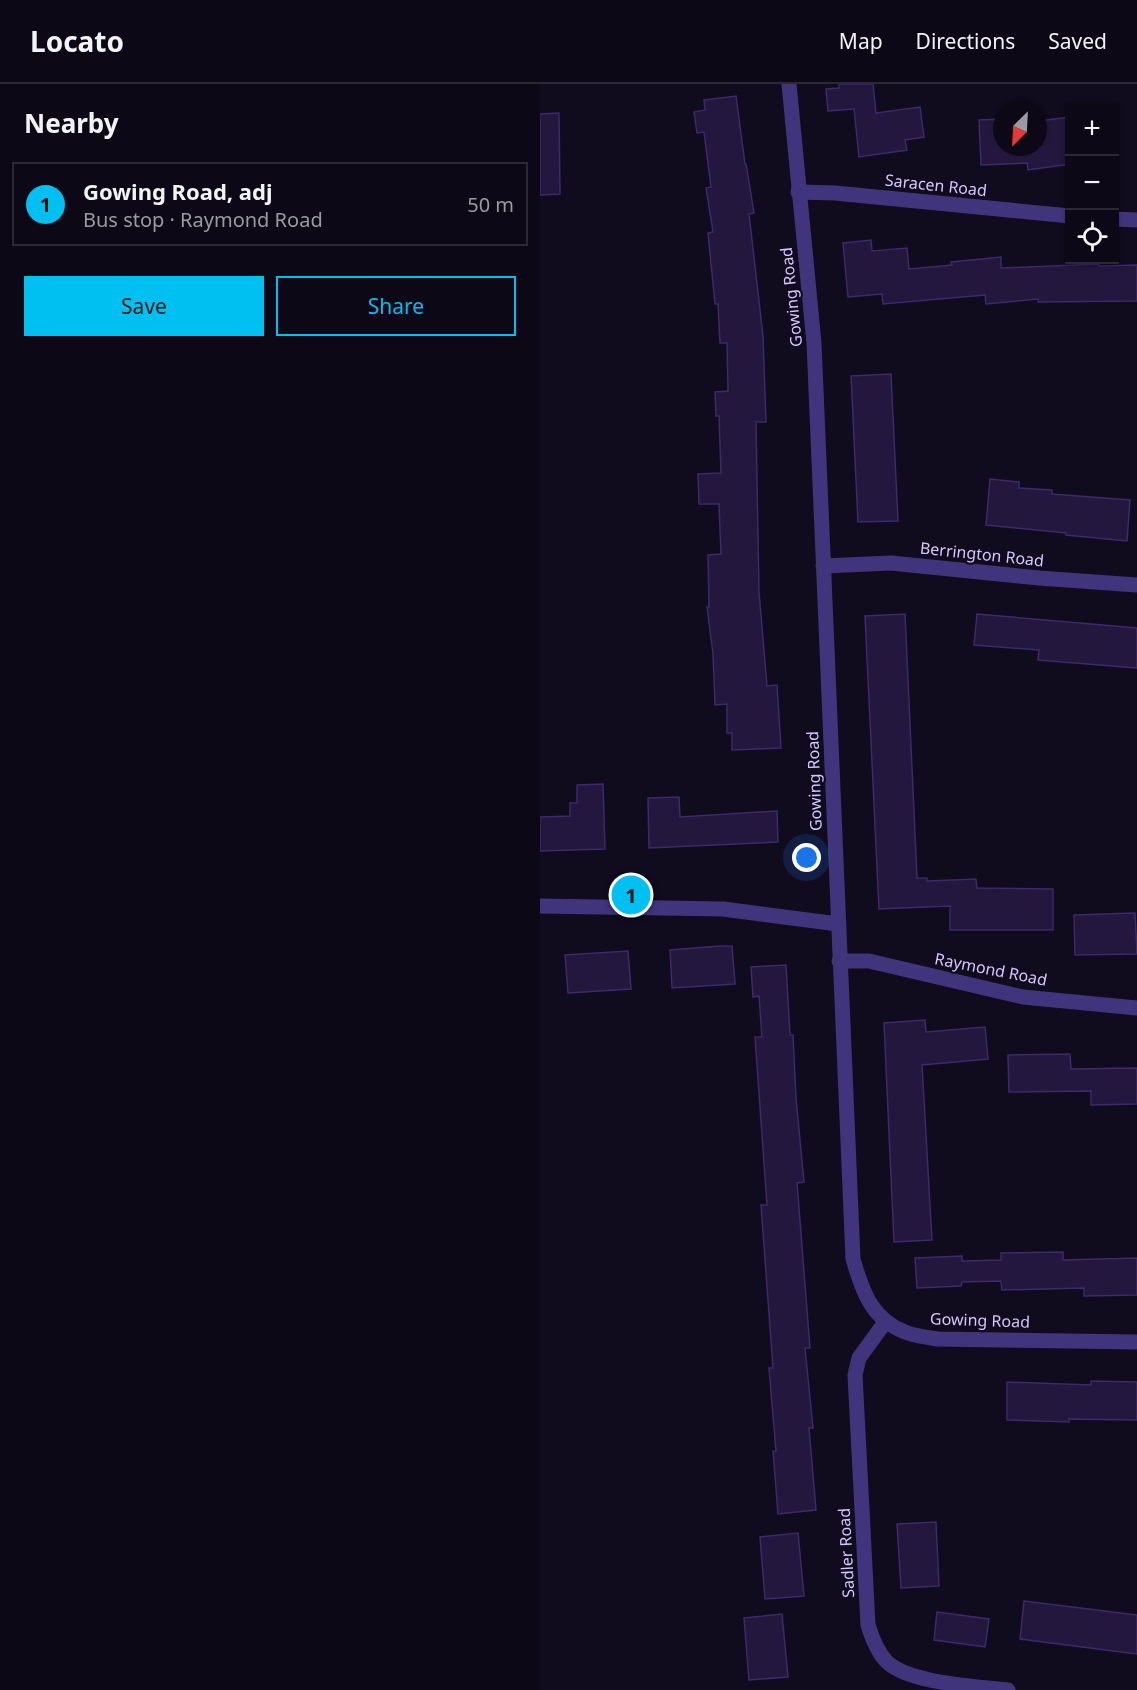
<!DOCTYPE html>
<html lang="en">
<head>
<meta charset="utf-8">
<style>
  :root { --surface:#0c0816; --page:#1a1623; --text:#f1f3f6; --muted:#9a9aa1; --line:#2c2935; --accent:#00c0f2 }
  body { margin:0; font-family:"Noto Sans",sans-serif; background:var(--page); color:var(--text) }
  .controls { position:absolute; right:18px; top:18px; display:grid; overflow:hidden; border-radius:0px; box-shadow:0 2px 4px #0004 }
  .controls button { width:54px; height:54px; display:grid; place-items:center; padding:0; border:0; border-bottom:2px solid var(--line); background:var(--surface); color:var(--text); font:30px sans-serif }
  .compass { position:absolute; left:453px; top:18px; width:54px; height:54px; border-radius:50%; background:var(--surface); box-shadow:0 2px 4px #0004; rotate:204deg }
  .you { position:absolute; left:267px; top:774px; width:21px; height:21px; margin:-15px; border:4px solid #fff; border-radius:50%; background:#1a73e8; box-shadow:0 0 0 9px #1a73e833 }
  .badge { display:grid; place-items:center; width:39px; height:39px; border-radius:50%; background:var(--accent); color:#111; font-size:20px; font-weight:700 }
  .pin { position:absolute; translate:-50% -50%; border:3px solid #fff; box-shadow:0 2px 6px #0006 }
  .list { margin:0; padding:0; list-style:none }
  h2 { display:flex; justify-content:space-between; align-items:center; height:78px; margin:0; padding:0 24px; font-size:26px }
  h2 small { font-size:20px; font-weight:400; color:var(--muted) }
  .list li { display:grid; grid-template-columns:39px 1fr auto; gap:18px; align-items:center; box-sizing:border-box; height:84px; margin:0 12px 12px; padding:0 12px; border:2px solid var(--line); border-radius:0px }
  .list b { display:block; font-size:22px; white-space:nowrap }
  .list p { margin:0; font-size:20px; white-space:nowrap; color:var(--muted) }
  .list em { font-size:20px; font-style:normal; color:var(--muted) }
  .actions { display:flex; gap:12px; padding:18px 24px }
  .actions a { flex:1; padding:14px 0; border:2px solid var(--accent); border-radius:0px; text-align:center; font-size:21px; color:var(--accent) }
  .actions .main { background:var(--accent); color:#111 }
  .icon { flex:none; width:33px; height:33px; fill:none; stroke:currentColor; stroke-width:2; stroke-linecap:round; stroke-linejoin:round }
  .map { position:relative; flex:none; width:597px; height:1606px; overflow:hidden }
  header { display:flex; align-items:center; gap:36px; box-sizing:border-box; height:84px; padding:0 30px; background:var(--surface); border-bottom:2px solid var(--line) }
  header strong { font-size:28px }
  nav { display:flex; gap:33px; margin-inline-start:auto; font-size:21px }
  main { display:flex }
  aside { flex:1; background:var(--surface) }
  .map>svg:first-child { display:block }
</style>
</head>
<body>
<header>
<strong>Locato</strong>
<nav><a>Map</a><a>Directions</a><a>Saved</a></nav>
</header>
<main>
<aside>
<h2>Nearby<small></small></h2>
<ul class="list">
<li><span class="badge">1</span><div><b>Gowing Road, adj</b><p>Bus stop · Raymond Road</p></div><em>50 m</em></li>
</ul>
<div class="actions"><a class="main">Save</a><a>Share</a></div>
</aside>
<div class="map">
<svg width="597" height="1606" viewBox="0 0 597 1606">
  <rect width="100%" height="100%" fill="#100b1d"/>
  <!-- building -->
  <g fill="#23173e" stroke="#3d296b" stroke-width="1.5">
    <path d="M 299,0 L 333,0 L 336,29 L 380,23 L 384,53 L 365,56 L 367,66 L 319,73 L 314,25 L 288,27 L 286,5 L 299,4 Z"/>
    <path d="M 196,12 L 205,80 L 206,80 L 214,129 L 209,130 L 223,252 L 226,338 L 216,338 L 219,508 L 227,602 L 237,601 L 241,664 L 192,666 L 192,649 L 187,649 L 187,620 L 175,621 L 173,570 L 167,523 L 169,523 L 168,471 L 181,470 L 179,420 L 159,420 L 158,390 L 181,389 L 179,332 L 176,332 L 175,308 L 188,307 L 187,259 L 180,259 L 178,220 L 175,220 L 168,149 L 173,148 L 166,104 L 171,103 L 164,48 L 157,49 L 154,28 L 165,26 L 164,16 Z"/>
    <path d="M 19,29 L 20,110 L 0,111 L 0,30 Z"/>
    <path d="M 530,33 L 530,80 L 488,86 L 487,79 L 441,81 L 439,36 L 462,35 L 462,63 L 498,63 L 498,37 Z"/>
    <path d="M 331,156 L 332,167 L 367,164 L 369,185 L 412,181 L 411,178 L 461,173 L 461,184 L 559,180 L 559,182 L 597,181 L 597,217 L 498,218 L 498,215 L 446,220 L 445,211 L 343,220 L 342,210 L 308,213 L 303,159 Z"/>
    <path d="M 351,290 L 358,437 L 318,438 L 311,292 Z"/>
    <path d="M 450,395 L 479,398 L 479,404 L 512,406 L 512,410 L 590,416 L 587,457 L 526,451 L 526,449 L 446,441 Z"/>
    <path d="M 365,530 L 377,794 L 387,794 L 387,797 L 436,795 L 437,804 L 513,805 L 513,846 L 410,846 L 410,822 L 339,825 L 325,532 Z"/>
    <path d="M 437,530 L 597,544 L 597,584 L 498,576 L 499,566 L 434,561 Z"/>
    <path d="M 63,700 L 65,765 L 0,767 L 0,733 L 30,732 L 30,719 L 37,719 L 37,701 Z"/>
    <path d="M 139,713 L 140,733 L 237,727 L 238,758 L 109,764 L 108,714 Z"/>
    <path d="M 595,829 L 597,870 L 535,871 L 534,831 Z"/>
    <path d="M 180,862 L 192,862 L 195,900 L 132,904 L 130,866 Z"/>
    <path d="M 88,867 L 91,905 L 28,909 L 25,871 Z"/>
    <path d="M 246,881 L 250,951 L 253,951 L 256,1014 L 264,1098 L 257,1099 L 270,1264 L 265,1264 L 273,1344 L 269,1344 L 276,1426 L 238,1430 L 233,1367 L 236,1367 L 229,1284 L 233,1284 L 221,1121 L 227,1121 L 215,953 L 222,953 L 219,912 L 213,913 L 211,883 Z"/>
    <path d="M 385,936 L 386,948 L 445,943 L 448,975 L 382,981 L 392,1156 L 354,1158 L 344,939 Z"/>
    <path d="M 530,970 L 531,985 L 597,984 L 597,1020 L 551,1021 L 551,1007 L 469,1008 L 468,971 Z"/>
    <path d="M 523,1168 L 523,1176 L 597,1174 L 597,1211 L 544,1212 L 544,1204 L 462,1206 L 461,1197 L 422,1198 L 421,1202 L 377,1204 L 375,1174 L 422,1172 L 422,1177 L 461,1176 L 461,1169 Z"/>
    <path d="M 551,1297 L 597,1298 L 597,1336 L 529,1335 L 529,1338 L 467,1336 L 467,1298 L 551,1301 Z"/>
    <path d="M 396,1438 L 399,1502 L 361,1504 L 357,1440 Z"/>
    <path d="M 258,1449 L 264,1512 L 225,1515 L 220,1453 Z"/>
    <path d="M 484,1517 L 597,1531 L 597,1570 L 480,1555 Z"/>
    <path d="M 397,1528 L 449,1535 L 445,1563 L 394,1556 Z"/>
    <path d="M 242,1530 L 248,1593 L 209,1596 L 204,1534 Z"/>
  </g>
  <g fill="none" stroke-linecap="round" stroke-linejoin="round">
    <!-- minor -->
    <g stroke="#40357d" stroke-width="15">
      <path d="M 249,0 L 274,259 L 313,1175 C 322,1206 331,1235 365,1248 C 374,1252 386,1253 397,1255 L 597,1258"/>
      <path d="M 258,108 L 295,109 L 530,132"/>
      <path d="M 574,135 L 597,136"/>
      <path d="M 283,482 L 351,479 L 499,494 L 597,501"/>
      <path d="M 0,822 L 183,825 L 298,840"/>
      <path d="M 299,877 L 329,877 L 483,913 L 597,924"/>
      <path d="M 346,1237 L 319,1274 L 315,1291 L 328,1541 C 332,1554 337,1568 347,1578 C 371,1600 436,1602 468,1606"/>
    </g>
  </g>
  <g text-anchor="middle" stroke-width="4.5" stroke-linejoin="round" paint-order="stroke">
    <!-- street labels -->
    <g font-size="16" fill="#d4c7ff" stroke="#100b1d">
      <text transform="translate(396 101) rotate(6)" y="6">Saracen Road</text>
      <text transform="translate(251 213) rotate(-96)" y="6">Gowing Road</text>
      <text transform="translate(442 470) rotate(6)" y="6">Berrington Road</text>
      <text transform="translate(274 697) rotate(-92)" y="6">Gowing Road</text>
      <text transform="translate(451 885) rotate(11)" y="6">Raymond Road</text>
      <text transform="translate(440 1236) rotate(2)" y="6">Gowing Road</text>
      <text transform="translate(306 1469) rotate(-93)" y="6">Sadler Road</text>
    </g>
  </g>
</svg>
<div class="controls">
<button>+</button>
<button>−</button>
<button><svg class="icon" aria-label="locate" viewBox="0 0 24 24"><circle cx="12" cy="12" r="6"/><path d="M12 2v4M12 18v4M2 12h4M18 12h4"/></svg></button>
</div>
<svg class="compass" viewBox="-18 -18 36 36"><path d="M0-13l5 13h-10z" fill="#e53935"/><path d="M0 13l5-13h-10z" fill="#9a9aa1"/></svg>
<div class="you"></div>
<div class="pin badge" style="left:91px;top:811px">1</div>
</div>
</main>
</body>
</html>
